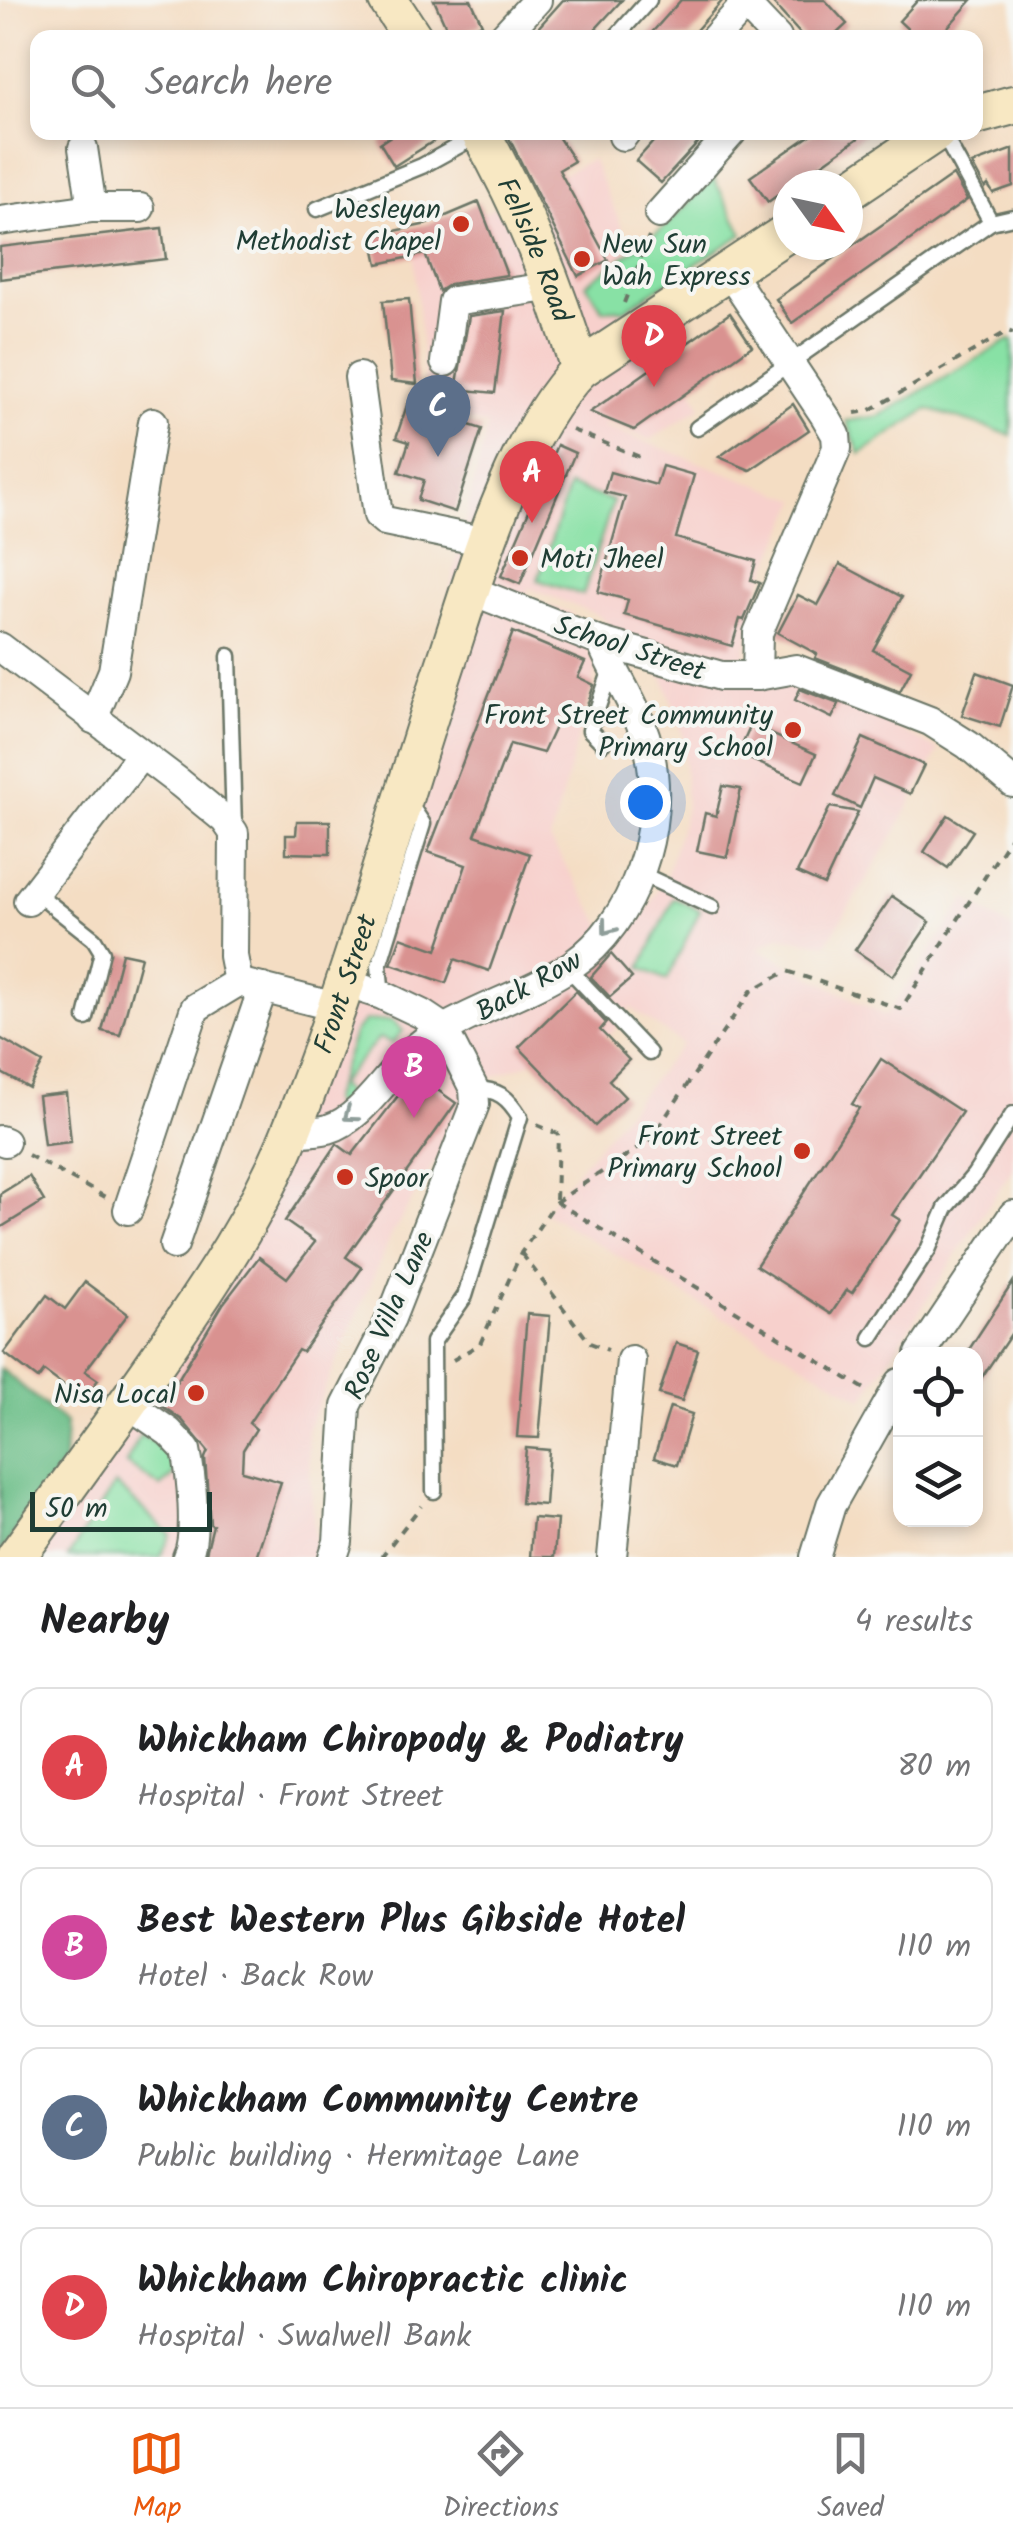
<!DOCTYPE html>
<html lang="en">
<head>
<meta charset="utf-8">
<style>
  :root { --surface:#fff; --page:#f6f6f6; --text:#202124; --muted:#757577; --line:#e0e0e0; --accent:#ea580c }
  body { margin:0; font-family:Kalam,sans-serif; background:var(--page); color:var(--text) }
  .controls { position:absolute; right:30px; bottom:30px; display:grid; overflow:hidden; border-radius:20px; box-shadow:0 5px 15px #0003 }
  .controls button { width:90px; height:90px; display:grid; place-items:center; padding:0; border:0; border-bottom:2px solid var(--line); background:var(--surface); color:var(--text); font:50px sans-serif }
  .compass { position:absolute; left:773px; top:170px; width:90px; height:90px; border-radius:50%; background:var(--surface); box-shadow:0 5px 15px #0003; rotate:123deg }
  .scale { position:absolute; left:30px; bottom:25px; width:182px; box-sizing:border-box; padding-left:10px; border:5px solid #1f3d34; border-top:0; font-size:28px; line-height:35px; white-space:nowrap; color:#1f3d34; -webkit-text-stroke:8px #f6f6f2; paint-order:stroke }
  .you { position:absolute; left:645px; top:802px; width:35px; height:35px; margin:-25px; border:8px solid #fff; border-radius:50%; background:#1a73e8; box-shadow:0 0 0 15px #1a73e833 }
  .badge { display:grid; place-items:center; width:65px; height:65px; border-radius:50%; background:var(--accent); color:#fff; font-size:32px; font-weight:700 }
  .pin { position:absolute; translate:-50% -82px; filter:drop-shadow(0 2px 5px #0008) }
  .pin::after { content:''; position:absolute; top:52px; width:35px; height:30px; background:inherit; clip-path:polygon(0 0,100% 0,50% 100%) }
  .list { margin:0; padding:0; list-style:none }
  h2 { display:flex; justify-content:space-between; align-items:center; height:130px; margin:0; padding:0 40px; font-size:42px }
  h2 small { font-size:32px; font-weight:400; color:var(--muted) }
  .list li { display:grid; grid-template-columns:65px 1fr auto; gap:30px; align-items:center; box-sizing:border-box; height:160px; margin:0 20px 20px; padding:0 20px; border:2px solid var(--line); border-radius:20px }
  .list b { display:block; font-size:38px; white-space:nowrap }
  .list p { margin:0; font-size:32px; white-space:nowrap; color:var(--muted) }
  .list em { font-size:32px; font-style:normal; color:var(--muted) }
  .icon { flex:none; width:55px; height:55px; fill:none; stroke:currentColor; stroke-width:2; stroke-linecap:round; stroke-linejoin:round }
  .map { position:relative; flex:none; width:1013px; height:1557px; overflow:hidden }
  .search { position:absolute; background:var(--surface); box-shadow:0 5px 15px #0003; left:30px; right:30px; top:30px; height:110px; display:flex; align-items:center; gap:25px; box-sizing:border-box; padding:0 35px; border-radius:20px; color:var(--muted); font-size:38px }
  .sheet { height:850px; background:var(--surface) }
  nav { display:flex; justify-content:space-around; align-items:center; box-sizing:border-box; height:140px; border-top:2px solid var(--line); background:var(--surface); font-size:28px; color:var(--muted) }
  nav a { display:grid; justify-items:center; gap:5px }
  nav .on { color:var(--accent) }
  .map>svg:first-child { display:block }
</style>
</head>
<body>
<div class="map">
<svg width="1013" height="1557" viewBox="0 0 1013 1557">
  <rect width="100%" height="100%" fill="#f6f6f2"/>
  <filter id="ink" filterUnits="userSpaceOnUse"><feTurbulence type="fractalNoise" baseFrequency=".01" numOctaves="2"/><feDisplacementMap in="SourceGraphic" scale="20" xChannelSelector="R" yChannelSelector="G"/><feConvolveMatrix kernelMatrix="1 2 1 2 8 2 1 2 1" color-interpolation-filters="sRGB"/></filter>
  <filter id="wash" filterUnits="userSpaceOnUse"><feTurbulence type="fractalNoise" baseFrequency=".0048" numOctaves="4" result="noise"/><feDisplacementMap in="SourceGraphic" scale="40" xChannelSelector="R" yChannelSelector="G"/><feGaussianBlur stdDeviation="2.25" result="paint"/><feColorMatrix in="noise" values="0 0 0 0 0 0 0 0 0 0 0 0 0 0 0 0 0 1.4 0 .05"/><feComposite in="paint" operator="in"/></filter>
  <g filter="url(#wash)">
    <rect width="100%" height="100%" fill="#f4ddc3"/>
    <!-- built -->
    <path fill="#f7d0cc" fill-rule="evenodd" d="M 592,159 L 701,407 L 650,440 L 605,422 L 603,426 L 798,500 L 761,583 L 739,679 L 804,681 L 939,750 L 892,838 L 826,944 L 779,937 L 757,948 L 886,1016 L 966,899 L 1013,930 L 1013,1168 L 863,1399 L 543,1212 L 682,1044 L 631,1008 L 612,1033 L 484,1080 L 392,1234 L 307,1430 L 316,1557 L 26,1557 L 255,1230 L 433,666 L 487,426 L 427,409 L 413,248 ZM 529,588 L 598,615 L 664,679 L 683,735 L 686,808 L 667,874 L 645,913 L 615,945 L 550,840 L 597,668 L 570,612 L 524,600 Z"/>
    <!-- green -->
    <g fill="#88e1a5" stroke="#548f6c" stroke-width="2.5">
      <path d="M 713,177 L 743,234 L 625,309 L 603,310 L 586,284 L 666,226 Z"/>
      <path d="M 1009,340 L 1013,341 L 1011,435 L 928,409 L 860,454 L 846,421 L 879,416 Z"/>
      <path d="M 569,486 L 613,501 L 583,595 L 538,580 Z"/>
      <path d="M 674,898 L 700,910 L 667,980 L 641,968 Z"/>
      <path d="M 392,1020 L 403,1031 L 392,1043 L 379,1038 L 338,1085 L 348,1095 L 337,1108 L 331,1101 L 355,1031 L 365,1021 Z"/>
      <path d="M 141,1434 L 176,1456 L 173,1476 L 160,1487 L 126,1463 Z"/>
      <path d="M 115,1484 L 171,1535 L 160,1557 L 68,1557 Z"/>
    </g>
    <!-- forest -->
    <path fill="#6ebf8a" stroke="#467e5f" stroke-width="2.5" d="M 0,1368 L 66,1423 L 64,1462 L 0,1554 Z"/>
    <g id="blocks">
      <!-- building -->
      <g fill="#d99290">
        <path d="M 434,0 L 471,0 L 482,24 L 451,38 Z"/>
        <path d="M 563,0 L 622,0 L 587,38 L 529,38 Z"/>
        <path d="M 681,0 L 723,0 L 689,38 L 647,38 Z"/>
        <path d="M 770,0 L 825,0 L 847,24 L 832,38 L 804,38 Z"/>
        <path d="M 918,0 L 972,0 L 938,38 L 917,38 L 899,21 Z"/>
        <path d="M 397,132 L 448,132 L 394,166 L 380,143 Z"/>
        <path d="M 506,132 L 555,132 L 574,161 L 559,170 L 608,260 L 578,276 Z"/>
        <path d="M 662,132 L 708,132 L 661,183 L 636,161 Z"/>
        <path d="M 815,132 L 867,132 L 768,202 L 750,177 Z"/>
        <path d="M 1013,149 L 1013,186 L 993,193 L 988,185 L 985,188 L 972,164 Z"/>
        <path d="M 953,175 L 967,200 L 792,323 L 776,299 Z"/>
        <path d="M 479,202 L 507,275 L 450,284 L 439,291 L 425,254 L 378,264 L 372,236 L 427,224 Z"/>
        <path d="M 162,228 L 166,259 L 0,279 L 0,247 Z"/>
        <path d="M 409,299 L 411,321 L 417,384 L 391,381 L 383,301 Z"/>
        <path d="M 505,311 L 495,393 L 456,389 L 469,316 Z"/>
        <path d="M 730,313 L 752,346 L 689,391 L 634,430 L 590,412 Z"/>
        <path d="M 793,404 L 809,430 L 750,470 L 719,457 Z"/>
        <path d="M 407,405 L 482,429 L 455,512 L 418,500 L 424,480 L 399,472 L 409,442 L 396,438 Z"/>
        <path d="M 557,445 L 575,453 L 520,584 L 501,576 Z"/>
        <path d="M 662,466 L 694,475 L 676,538 L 756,561 L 751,580 L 760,583 L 744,620 L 740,619 L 732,646 L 624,615 L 628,600 L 598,592 L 625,497 L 604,492 L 610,472 L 656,485 Z"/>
        <path d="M 840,564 L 902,597 L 873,650 L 911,670 L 900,691 L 815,658 L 817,654 L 778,633 L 798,595 L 818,605 Z"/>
        <path d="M 513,632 L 585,662 L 578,677 L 594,685 L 582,720 L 562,712 L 543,753 L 510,744 L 475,835 L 530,854 L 489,971 L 455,959 L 446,983 L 391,964 L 401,937 L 437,950 L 466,865 L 428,852 Z"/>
        <path d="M 977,672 L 1013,685 L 1000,727 L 962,715 Z"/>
        <path d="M 800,689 L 839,704 L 832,718 L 795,700 Z"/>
        <path d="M 751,725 L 816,754 L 803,782 L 738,754 Z"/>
        <path d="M 863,738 L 924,765 L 910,794 L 873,778 L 860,808 L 835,796 Z"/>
        <path d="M 723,786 L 741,789 L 727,857 L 697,851 L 705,813 L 716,816 Z"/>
        <path d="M 830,807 L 858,812 L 824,885 L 797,873 Z"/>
        <path d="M 948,815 L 973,831 L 948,868 L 924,852 Z"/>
        <path d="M 297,821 L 330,821 L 330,854 L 286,853 L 286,835 L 296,835 Z"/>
        <path d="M 892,896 L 930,922 L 893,976 L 855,950 Z"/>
        <path d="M 122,953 L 141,957 L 120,1035 L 102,1031 Z"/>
        <path d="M 611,954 L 632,978 L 610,997 L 591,977 Z"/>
        <path d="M 576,991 L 606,1023 L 600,1030 L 629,1060 L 609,1080 L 625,1097 L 595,1126 L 519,1047 Z"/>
        <path d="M 0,1038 L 43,1063 L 29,1088 L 0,1072 Z"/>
        <path d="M 881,1059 L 962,1112 L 892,1215 L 900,1220 L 852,1293 L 847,1290 L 831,1314 L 756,1266 L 859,1108 L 852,1104 Z"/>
        <path d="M 415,1074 L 456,1103 L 346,1257 L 362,1268 L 302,1352 L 298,1350 L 249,1423 L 256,1429 L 243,1450 L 242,1471 L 281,1482 L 256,1557 L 205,1557 L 213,1525 L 210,1524 L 205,1458 L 208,1451 L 182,1420 L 162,1406 L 223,1304 L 259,1257 L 287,1278 L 315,1242 L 285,1221 L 337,1144 L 352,1155 Z"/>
        <path d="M 66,1093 L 71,1142 L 44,1145 L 38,1096 Z"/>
        <path d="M 29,1176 L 44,1201 L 0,1228 L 0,1194 Z"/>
        <path d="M 85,1282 L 128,1314 L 85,1371 L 98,1380 L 83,1400 L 44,1371 L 38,1379 L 4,1353 L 47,1295 L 65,1309 Z"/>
        <path d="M 1013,1282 L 1013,1331 L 976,1386 L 976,1354 L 966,1354 Z"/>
        <path d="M 527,1314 L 550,1316 L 539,1438 L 517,1437 Z"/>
        <path d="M 676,1343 L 698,1350 L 682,1401 L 659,1394 Z"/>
        <path d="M 670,1407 L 692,1414 L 677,1465 L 654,1458 Z"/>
        <path d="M 526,1448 L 549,1450 L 545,1505 L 521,1503 Z"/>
        <path d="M 533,1518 L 557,1520 L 554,1557 L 530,1557 Z"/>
      </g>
    </g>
  </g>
  <g filter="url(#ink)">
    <use href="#blocks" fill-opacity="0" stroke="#6a7566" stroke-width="2.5"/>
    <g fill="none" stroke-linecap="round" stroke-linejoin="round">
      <!-- lane casing -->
      <g stroke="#6a7566" stroke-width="19">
        <g id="lane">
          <path d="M 615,38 L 649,0"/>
          <path d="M 942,132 L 991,222"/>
          <path d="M 317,209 L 422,166 L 480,134"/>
          <path d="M 697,428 L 991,222 L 1013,217"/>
          <path d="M 229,656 L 234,827"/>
          <path d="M 603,743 L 590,730 L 611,669"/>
          <path d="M 639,873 L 712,907"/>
          <path d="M 35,892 L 94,939 L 102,952 L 86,1018"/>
          <path d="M 567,967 L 649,1053"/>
          <path d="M 382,995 L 379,966 L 423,824 L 409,803"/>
          <path d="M 871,1338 L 928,1250 L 946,1208 L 974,1175 L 1013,1114"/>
          <path d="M 434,1491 L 433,1342 L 465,1296 L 520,1117 C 508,1097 498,1089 474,1089"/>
        </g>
      </g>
      <!-- street casing -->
      <g stroke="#6a7566" stroke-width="32">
        <g id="street">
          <path d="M 741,0 L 777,38"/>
          <path d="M 502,38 L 537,0"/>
          <path d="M 715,38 L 745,5"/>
          <path d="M 623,136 L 626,132"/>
          <path d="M 83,148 L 92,208"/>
          <path d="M 659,214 L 732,132"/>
          <path d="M 0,221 L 92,208 L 140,208"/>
          <path d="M 729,272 L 825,416 L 836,435 L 837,448 L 758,633 L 757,676"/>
          <path d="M 445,362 L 453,301 L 555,286"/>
          <path d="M 359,377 L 378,515 L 385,521 L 486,542"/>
          <path d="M 470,590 L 601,642 L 721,676 L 757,676 L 796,669 L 930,721 L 968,745 L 1013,783"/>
          <path d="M 0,647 L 180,783 L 225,820 L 234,833 L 233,956 L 238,982"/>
          <path d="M 93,719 L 113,671 L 153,422"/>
          <path d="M 28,901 L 140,756"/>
          <path d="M 290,1133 C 303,1132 316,1132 328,1129 C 367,1118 393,1061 429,1038 C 472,1010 528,994 572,965 C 635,922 666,827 650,754 C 642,713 616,679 601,642"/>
          <path d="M 0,1140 L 5,1142"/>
          <path d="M 128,1210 L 195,1008 L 238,982 L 336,1007"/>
          <path d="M 174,1245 L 263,988"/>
          <path d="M 920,1354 L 1013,1215"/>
          <path d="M 127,1403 L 169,1432 L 186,1450 C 191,1474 198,1535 187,1557"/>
          <path d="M 333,1557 L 338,1542 L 346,1406 L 391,1318 L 475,1104 L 474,1089 L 443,1028 L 422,1014 L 382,995 L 345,983"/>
          <path d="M 612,1557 L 631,1360"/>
          <path d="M 815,1557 L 831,1505 L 900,1383"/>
        </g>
      </g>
      <!-- secondary casing -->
      <g stroke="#6a7566" stroke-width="42">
        <g id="secondary">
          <path d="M 388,0 L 413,38"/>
          <path d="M 976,115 L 1013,105"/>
          <path id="s1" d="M 480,132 C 524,210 554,284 580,369"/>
          <path d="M 848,191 L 936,132"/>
          <path id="s2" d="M 16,1557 C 65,1490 114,1423 161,1355 C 210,1284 258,1214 290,1134 C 353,978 396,814 449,654 C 478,565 515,436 580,369 L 788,232"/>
        </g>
      </g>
      <!-- path -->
      <g stroke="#6a7566" stroke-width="4" stroke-dasharray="8 8" stroke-linecap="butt">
        <path d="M 624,303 L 649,237"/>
        <path d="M 855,413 L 869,411 L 1008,331 L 1013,333"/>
        <path d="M 572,430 L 645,459"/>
        <path d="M 537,1125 L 558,1134 L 556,1202"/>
        <path d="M 28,1155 L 107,1198"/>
        <path d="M 556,1202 L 868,1391"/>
        <path d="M 522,1254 L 590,1343 L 608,1350"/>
        <path d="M 453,1360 L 480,1344 L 521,1253 L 556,1202 L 649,1141 L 751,991 L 787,971 L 901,1009 L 1013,833"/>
        <path d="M 381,1557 L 421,1506"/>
      </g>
      <!-- lane -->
      <use href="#lane" stroke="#fff" stroke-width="14"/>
      <!-- street -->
      <use href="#street" stroke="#fff" stroke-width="28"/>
      <!-- secondary -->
      <use href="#secondary" stroke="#f8e8c3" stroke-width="38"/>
    </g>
    <!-- one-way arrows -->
    <defs><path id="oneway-chevron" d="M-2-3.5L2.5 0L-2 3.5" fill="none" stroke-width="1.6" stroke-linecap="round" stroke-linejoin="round" transform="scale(2.5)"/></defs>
    <g stroke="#8f9e9a">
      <use href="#oneway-chevron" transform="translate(608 928) rotate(127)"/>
      <use href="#oneway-chevron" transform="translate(350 1115) rotate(144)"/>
    </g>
  </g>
  <!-- markers -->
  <g fill="#c8321e" stroke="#f6f6f2" stroke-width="4">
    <circle cx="461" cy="224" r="10"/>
    <circle cx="582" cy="259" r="10"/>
    <circle cx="520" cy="558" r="10"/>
    <circle cx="793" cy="730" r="10"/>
    <circle cx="802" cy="1151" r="10"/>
    <circle cx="345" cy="1177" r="10"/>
    <circle cx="196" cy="1393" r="10"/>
  </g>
  <g text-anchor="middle" stroke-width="8" stroke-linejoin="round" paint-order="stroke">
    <!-- poi labels -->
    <g font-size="28" fill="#1f3d34" stroke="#f6f6f2" text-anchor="end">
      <text x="441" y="218">Wesleyan<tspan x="441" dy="32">Methodist Chapel</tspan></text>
      <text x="602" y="253" text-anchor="start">New Sun<tspan x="602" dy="32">Wah Express</tspan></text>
      <text x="540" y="568" text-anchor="start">Moti Jheel</text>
      <text x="773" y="724">Front Street Community<tspan x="773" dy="32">Primary School</tspan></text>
      <text x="782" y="1145">Front Street<tspan x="782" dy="32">Primary School</tspan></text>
      <text x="365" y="1187" text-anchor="start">Spoor</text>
      <text x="176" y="1403">Nisa Local</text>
    </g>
    <!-- street labels -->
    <g font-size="28" fill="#1f3d34" stroke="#f6f6f2">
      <text dy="10" stroke="none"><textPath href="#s1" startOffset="130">Fellside Road</textPath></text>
      <text transform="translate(630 647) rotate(18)" y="10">School Street</text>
      <text dy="10" stroke="none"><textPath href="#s2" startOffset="665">Front Street</textPath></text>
      <text transform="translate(528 985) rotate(-29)" y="10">Back Row</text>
      <text transform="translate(388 1315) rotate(-66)" y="10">Rose Villa Lane</text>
    </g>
  </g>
</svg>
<div class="controls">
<button><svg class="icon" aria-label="locate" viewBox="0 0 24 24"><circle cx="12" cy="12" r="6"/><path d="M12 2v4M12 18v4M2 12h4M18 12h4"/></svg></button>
<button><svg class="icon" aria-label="layers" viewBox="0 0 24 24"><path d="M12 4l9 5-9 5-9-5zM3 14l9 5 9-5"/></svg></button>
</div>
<svg class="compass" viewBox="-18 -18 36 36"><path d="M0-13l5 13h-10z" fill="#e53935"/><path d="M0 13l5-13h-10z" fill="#757577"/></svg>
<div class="scale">50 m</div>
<div class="you"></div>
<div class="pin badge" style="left:532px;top:523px;background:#e0444e">A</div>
<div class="pin badge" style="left:414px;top:1118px;background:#d1479c">B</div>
<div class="pin badge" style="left:438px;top:457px;background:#5c6f8a">C</div>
<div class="pin badge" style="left:654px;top:387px;background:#e0444e">D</div>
<div class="search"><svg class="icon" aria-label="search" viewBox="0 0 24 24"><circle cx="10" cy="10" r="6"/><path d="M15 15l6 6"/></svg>Search here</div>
</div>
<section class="sheet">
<h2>Nearby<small>4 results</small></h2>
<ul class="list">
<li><span class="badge" style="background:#e0444e">A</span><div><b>Whickham Chiropody &amp; Podiatry</b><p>Hospital · Front Street</p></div><em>80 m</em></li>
<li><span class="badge" style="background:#d1479c">B</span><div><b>Best Western Plus Gibside Hotel</b><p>Hotel · Back Row</p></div><em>110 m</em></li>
<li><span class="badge" style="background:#5c6f8a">C</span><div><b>Whickham Community Centre</b><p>Public building · Hermitage Lane</p></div><em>110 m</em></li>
<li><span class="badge" style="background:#e0444e">D</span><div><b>Whickham Chiropractic clinic</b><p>Hospital · Swalwell Bank</p></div><em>110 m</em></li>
</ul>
</section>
<nav>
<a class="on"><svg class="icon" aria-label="map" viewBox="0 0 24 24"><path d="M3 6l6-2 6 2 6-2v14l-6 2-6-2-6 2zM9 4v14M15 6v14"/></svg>Map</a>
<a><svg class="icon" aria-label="directions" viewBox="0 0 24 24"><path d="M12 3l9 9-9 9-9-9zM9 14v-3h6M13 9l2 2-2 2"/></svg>Directions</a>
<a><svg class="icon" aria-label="saved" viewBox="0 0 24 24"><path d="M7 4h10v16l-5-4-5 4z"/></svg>Saved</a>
</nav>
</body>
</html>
